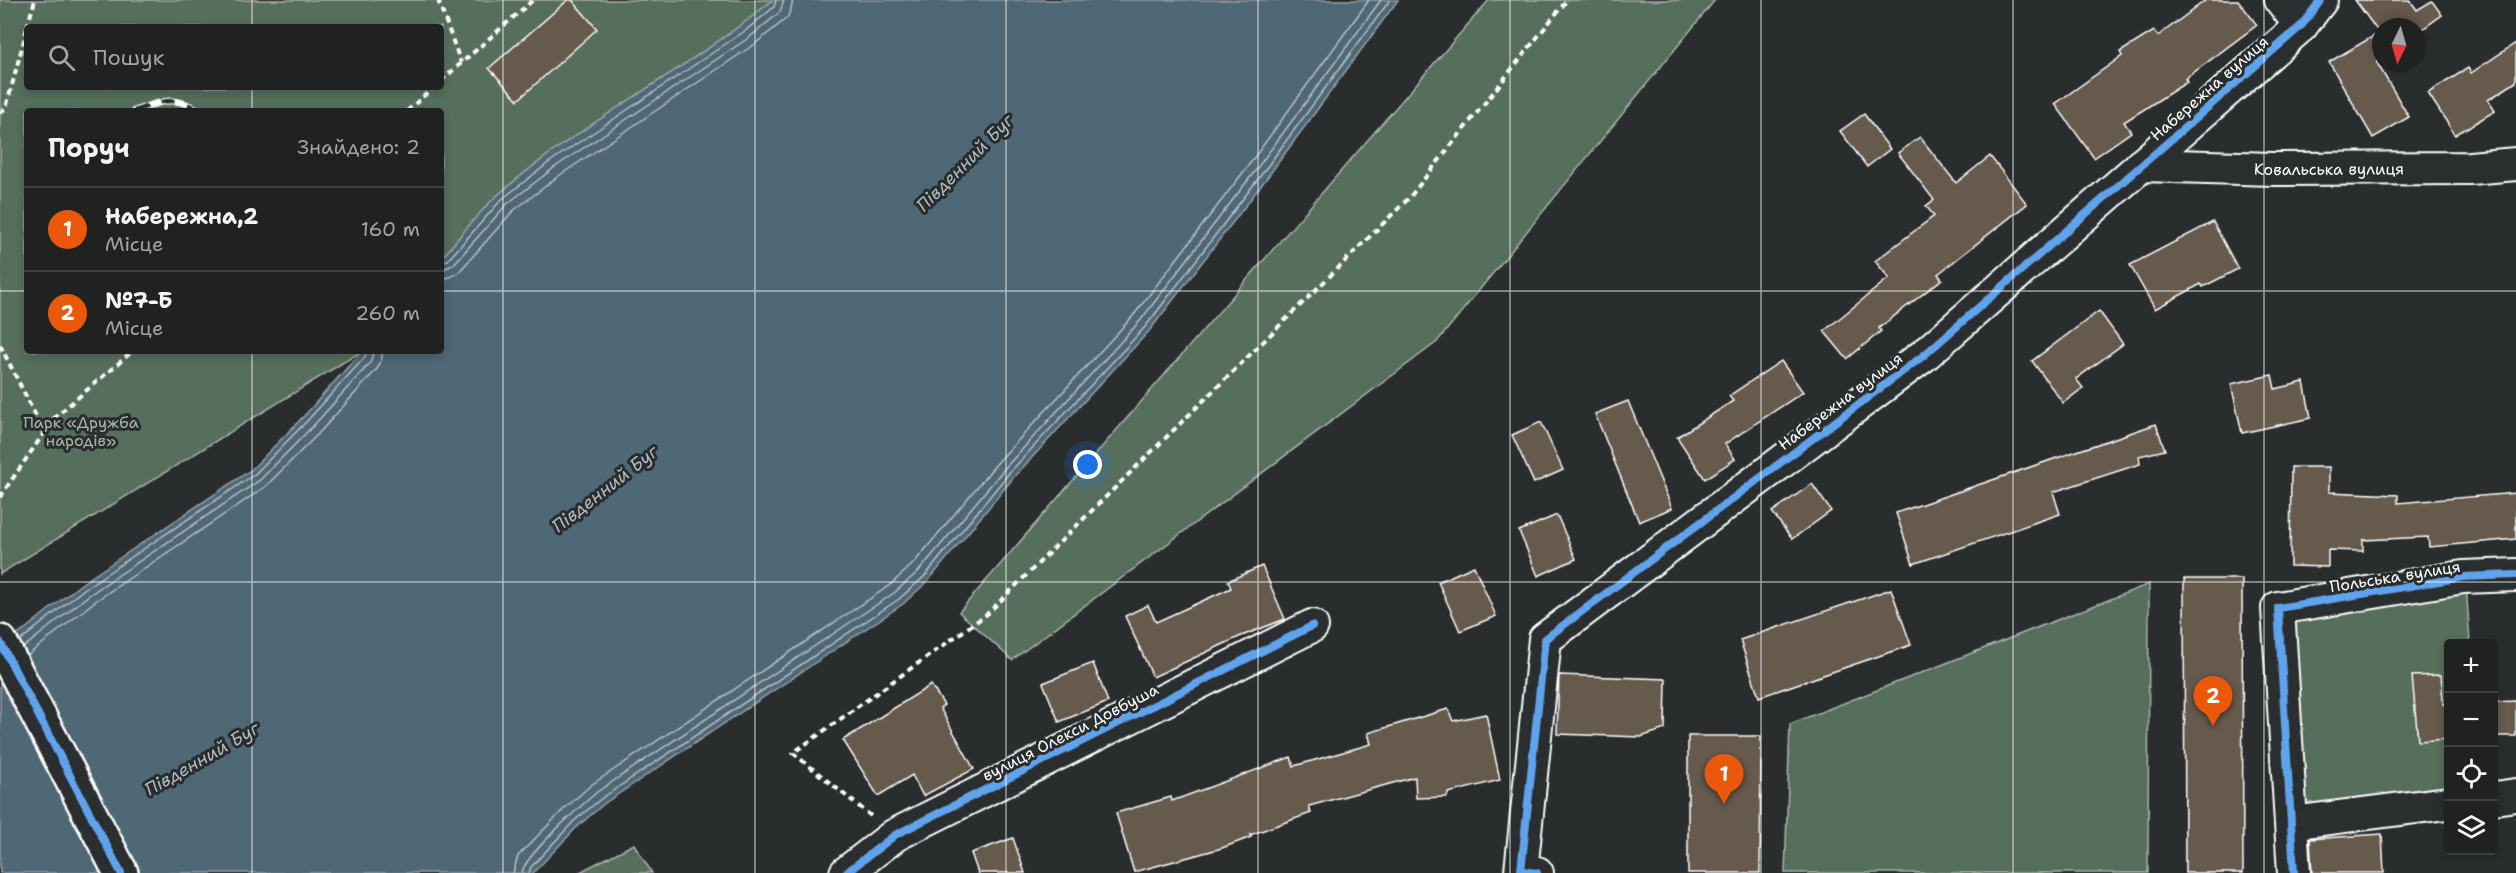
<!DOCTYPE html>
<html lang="uk">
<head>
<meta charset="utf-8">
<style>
  :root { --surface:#202222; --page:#2d2f2f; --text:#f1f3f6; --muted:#a2a4a5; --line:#3d3f40; --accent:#ea580c }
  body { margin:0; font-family:"Shantell Sans",sans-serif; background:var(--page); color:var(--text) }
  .controls { position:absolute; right:18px; bottom:18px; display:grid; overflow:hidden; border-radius:6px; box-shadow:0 3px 9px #0003 }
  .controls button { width:54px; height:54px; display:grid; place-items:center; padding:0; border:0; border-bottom:2px solid var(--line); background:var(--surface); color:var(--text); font:30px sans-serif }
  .compass { position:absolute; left:2372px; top:18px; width:54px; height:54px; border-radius:50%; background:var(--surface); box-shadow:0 3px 9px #0003; rotate:185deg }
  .you { position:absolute; left:1088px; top:465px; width:21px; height:21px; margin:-15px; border:4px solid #fff; border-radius:50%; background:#1a73e8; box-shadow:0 0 0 9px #1a73e833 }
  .badge { display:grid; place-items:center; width:39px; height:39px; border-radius:50%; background:var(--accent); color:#fff; font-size:20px; font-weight:700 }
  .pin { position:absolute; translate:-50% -50px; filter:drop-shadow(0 2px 3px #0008) }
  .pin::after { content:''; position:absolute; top:32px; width:21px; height:18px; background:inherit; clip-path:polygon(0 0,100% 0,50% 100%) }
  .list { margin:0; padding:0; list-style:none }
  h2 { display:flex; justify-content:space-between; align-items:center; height:78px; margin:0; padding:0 24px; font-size:26px }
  h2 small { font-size:20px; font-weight:400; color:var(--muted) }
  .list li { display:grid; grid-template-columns:39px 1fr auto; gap:18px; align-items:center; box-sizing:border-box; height:84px; padding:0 24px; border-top:2px solid var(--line) }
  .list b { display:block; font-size:22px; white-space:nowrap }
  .list p { margin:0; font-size:20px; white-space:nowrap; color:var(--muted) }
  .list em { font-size:20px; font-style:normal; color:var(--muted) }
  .icon { flex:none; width:33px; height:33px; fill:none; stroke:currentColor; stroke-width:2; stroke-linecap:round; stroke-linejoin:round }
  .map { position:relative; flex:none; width:2516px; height:873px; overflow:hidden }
  .search { position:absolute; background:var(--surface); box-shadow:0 3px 9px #0003; left:24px; top:24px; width:420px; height:66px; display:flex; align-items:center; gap:15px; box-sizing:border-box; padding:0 21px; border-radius:6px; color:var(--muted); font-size:22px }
  .panel { position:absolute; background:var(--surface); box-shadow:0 3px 9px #0003; left:24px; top:108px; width:420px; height:246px; border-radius:6px }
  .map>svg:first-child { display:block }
</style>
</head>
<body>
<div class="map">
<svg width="2516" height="873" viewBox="0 0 2516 873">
  <rect width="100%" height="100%" fill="#2a2d2e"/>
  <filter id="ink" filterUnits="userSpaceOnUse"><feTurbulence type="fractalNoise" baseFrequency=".0167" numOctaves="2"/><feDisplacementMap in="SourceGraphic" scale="12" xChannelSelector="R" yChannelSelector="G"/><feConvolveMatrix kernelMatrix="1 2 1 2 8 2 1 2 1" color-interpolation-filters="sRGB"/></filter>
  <g filter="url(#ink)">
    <!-- green -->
    <g fill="#566e5b" stroke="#aab6ad" stroke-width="1.5" fill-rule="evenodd">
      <path d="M 0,0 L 773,0 C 687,71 583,121 499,194 C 478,212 460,237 441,259 L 441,111 L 27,111 L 27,351 L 362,351 L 0,574 ZM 27,27 L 441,27 L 441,87 L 27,87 Z"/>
      <path d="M 1489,0 L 1715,0 L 1437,342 L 1012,660 L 959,612 Z"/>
      <path d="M 2149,584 L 2148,873 L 1785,873 L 1790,724 Z"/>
      <path d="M 2466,584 L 2470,643 L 2448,644 L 2448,793 L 2301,811 L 2285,615 Z"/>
      <path d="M 634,844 L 652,873 L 578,873 Z"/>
    </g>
    <!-- water -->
    <path fill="#506775" stroke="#96a4ac" stroke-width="1.5" d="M 773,0 L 1398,0 L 1266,179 L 1150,330 L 1014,477 L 929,580 L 903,604 L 605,803 L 578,826 L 533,873 L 0,873 L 0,649 L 81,584 L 252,469 L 303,417 L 362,351 L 441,351 L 441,259 C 460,237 478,212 499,194 C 584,120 687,71 773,0 Z"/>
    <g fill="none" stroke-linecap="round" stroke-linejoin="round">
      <!-- shore -->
      <g stroke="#b9c2c8" stroke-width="1.5">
        <path d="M 441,262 L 448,260 L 502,199 L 551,161 L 745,31 L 774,7 L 776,0"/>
        <path d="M 441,270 L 453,265 L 507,204 L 555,167 L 750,37 L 780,12 L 784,0"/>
        <path d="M 441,279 L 450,277 L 458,273 L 513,211 L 560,175 L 755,44 L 787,18 L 791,9 L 793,0"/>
        <path d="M 20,641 L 84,589 L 255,474 L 307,421 L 365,357 L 366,351"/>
        <path d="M 23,648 L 89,595 L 260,480 L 313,426 L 370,363 L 374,351"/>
        <path d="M 27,656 L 94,602 L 265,487 L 319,433 L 377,369 L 381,361 L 383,351"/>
        <path d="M 513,873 L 518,856 L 563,810 L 591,785 L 889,586 L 913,564 L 997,463 L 1133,316 L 1248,166 L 1369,0"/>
        <path d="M 522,873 C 523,857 582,805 597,792 L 894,593 L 919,571 L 1004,469 L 1140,321 L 1255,171 L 1381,0"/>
        <path d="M 529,873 L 531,867 L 574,821 L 602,798 L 899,599 L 925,576 L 1009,473 L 1146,326 L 1261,175 L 1390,0"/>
      </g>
    </g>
    <!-- building -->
    <g fill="#665a4d" stroke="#fff" stroke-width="1.5">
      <path d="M 568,0 L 572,0 L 597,29 L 518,100 L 489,68 Z"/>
      <path d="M 2206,0 L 2238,0 L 2257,25 L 2185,79 L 2187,82 L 2124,122 L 2131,132 L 2094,158 L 2055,104 L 2122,56 L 2120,52 L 2154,31 L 2158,36 Z"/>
      <path d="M 2355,0 L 2410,0 L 2417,10 L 2432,1 L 2442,15 L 2417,33 L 2417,27 L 2381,27 L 2381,60 L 2377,63 L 2409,117 L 2373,138 L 2329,62 L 2379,33 Z"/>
      <path d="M 2516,43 L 2516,82 L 2488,100 L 2495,111 L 2455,135 L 2428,93 L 2468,68 L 2471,73 Z"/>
      <path d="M 1864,114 L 1890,149 L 1867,167 L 1840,131 Z"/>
      <path d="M 1920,137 L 1956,183 L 1990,156 L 2027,204 L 1938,274 L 1942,279 L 1879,328 L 1881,331 L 1847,359 L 1824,331 L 1889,278 L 1875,261 L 1934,216 L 1926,206 L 1934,200 L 1898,153 Z"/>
      <path d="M 2213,222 L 2238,269 L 2203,287 L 2201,284 L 2155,309 L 2130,265 Z"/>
      <path d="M 2099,311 L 2123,344 L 2076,379 L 2083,388 L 2063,403 L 2032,361 Z"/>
      <path d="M 1781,361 L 1803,392 L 1725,444 L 1735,459 L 1705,479 L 1677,437 L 1733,401 L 1729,396 Z"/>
      <path d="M 2272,375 L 2275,389 L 2304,382 L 2311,418 L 2242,433 L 2231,384 Z"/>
      <path d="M 1628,401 L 1672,508 L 1639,522 L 1595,414 Z"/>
      <path d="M 1541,422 L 1563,470 L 1534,483 L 1512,435 Z"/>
      <path d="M 2156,424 L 2165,450 L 2139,456 L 2140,464 L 2053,492 L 2060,514 L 1913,564 L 1896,513 Z"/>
      <path d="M 2291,467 L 2329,467 L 2329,492 L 2398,495 L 2398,503 L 2516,493 L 2516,539 L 2429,547 L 2428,537 L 2363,540 L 2363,551 L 2328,550 L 2328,567 L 2290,566 Z"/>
      <path d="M 1812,484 L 1831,511 L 1792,539 L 1772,512 Z"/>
      <path d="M 1557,515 L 1576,559 L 1538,576 L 1519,531 Z"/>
      <path d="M 1262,566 L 1285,619 L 1239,637 L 1153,677 L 1125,616 L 1148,605 L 1156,622 L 1231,588 L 1228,581 Z"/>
      <path d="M 1474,566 L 1496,616 L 1460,631 L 1438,582 Z"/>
      <path d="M 2184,579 L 2242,579 L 2243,873 L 2185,873 Z"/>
      <path d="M 1891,589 L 1911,645 L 1759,697 L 1740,640 Z"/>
      <path d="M 1093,663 L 1108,702 L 1059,722 L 1043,683 Z"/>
      <path d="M 1559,675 L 1666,679 L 1665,729 L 1641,737 L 1557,734 Z"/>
      <path d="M 2441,675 L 2443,704 L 2448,704 L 2448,739 L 2418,741 L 2412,676 Z"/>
      <path d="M 931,685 L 944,705 L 940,708 L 974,769 L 923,796 L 912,775 L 878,796 L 843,740 Z"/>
      <path d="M 2516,701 L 2516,736 L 2493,736 L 2493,702 Z"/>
      <path d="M 1448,709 L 1453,721 L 1486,714 L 1500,780 L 1448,793 L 1447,797 L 1416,798 L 1415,777 L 1309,806 L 1311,813 L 1250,835 L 1251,837 L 1222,848 L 1134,872 L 1116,813 L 1171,797 L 1172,801 L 1291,757 L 1294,766 L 1371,744 L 1368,733 Z"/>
      <path d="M 1688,736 L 1761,736 L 1760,873 L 1688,873 Z"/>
      <path d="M 2382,834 L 2384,873 L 2312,873 L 2310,839 Z"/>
      <path d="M 1013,838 L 1025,873 L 978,873 L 971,853 Z"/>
    </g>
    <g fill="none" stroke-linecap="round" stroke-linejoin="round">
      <!-- street casing -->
      <g stroke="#fff" stroke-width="36">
        <g id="street">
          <path d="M 2281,0 L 2301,26"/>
          <path id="s1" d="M 2141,165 L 2273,169 L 2470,168 L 2516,164"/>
          <path d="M 2494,798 L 2516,795"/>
          <path d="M 2291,823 L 2448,803"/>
          <path d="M 846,873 L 895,835 L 1312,626"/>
          <path d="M 1537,873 L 1521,871 L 1545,639 L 1923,356 L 2301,26 L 2321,0"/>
          <path d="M 2294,873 L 2278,608 L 2463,577 L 2516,575"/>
        </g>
      </g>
      <!-- primary casing -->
      <g stroke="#fff" stroke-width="38">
        <path id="primary" d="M 0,642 L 121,873"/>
      </g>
      <!-- path -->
      <g stroke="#fff" stroke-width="4" stroke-dasharray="6 4.5" stroke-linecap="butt">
        <path d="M 438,0 L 461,63"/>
        <path d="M 27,27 L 35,0"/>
        <path d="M 441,81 L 533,0"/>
        <path d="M 407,111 L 434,87"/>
        <path d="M 0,113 L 6,108 L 27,28"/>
        <path d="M 0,345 L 44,432"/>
        <path d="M 0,497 L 55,417 L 133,351"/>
        <path d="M 871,816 L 793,753 L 987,614 L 1409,198 L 1567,0"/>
      </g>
      <!-- street -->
      <use href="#street" stroke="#2a2d2e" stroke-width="32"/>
      <!-- primary -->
      <use href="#primary" stroke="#2a2d2e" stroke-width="33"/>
      <!-- rail casing -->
      <g stroke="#fff" stroke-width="7">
        <path id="rail" d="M 134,111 C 160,102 175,94 199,111"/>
      </g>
      <!-- rail -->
      <use href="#rail" stroke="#2a2d2e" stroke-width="4.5" stroke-dasharray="14" stroke-linecap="butt"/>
      <!-- cycleway casing -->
      <g stroke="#2a2d2e" stroke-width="11">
        <g id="cycleway">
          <path d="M 0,642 L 121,873"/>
          <path d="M 846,873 L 895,835 L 1312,626"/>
          <path d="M 1537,873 L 1521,871 L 1545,639 L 1923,356 L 2301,26 L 2321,0"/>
          <path d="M 2294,873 L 2278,608 L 2463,577 L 2516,575"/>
        </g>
      </g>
      <!-- cycleway -->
      <use href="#cycleway" stroke="#60a3ed" stroke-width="8"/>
    </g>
  </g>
  <!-- grid -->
  <path fill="none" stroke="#fff" stroke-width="1.5" stroke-opacity="0.55" d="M 252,0 L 252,27M 503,0 L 503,873M 755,0 L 755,873M 1006,0 L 1006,873M 1258,0 L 1258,873M 1510,0 L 1510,873M 1761,0 L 1761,873M 2013,0 L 2013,873M 2264,0 L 2264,873M 252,87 L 252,111M 0,291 L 27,291M 441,291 L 2516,291M 252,351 L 252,873M 0,582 L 2516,582"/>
  <g text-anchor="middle" stroke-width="6" stroke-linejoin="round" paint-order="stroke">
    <!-- street labels -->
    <g font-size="16" fill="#fff" stroke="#2a2d2e">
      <text transform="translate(2209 88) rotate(-41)" y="6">Набережна вулиця</text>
      <text dy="6" stroke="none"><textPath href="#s1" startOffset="188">Ковальська вулиця</textPath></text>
      <text transform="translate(1840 401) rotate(-37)" y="6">Набережна вулиця</text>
      <text transform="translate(2395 576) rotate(-9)" y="6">Польська вулиця</text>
      <text transform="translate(1070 732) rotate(-27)" y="6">вулиця Олекси Довбуша</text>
    </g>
    <!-- park labels -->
    <g font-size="16" fill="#aab6ad" stroke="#2a2d2e">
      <text x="81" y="428">Парк «Дружба<tspan x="81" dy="18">народів»</tspan></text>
    </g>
    <!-- water labels -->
    <g font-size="18" font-style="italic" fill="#b0bbc1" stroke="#2a2d2e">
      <text transform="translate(965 163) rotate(-45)" y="6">Південний Буг</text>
      <text transform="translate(605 489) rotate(-38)" y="6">Південний Буг</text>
      <text transform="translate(202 759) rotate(-30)" y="6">Південний Буг</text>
    </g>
  </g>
</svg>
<div class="controls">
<button>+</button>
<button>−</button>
<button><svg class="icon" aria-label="locate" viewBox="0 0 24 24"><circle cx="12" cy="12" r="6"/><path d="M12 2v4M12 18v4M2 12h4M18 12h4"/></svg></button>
<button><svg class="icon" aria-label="layers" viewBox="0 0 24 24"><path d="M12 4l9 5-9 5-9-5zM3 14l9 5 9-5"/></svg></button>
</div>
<svg class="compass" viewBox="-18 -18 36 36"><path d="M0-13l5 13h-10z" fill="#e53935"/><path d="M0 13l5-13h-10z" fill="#a2a4a5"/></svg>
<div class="you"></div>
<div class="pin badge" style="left:1724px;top:804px">1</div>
<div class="pin badge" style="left:2213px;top:726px">2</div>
<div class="search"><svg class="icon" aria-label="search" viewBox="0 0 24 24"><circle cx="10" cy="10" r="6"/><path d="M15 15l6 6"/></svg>Пошук</div>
<section class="panel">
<h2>Поруч<small>Знайдено: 2</small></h2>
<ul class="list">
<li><span class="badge">1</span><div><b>Набережна,2</b><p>Місце</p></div><em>160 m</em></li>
<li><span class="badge">2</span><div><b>№7-Б</b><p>Місце</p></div><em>260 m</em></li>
</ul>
</section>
</div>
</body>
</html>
